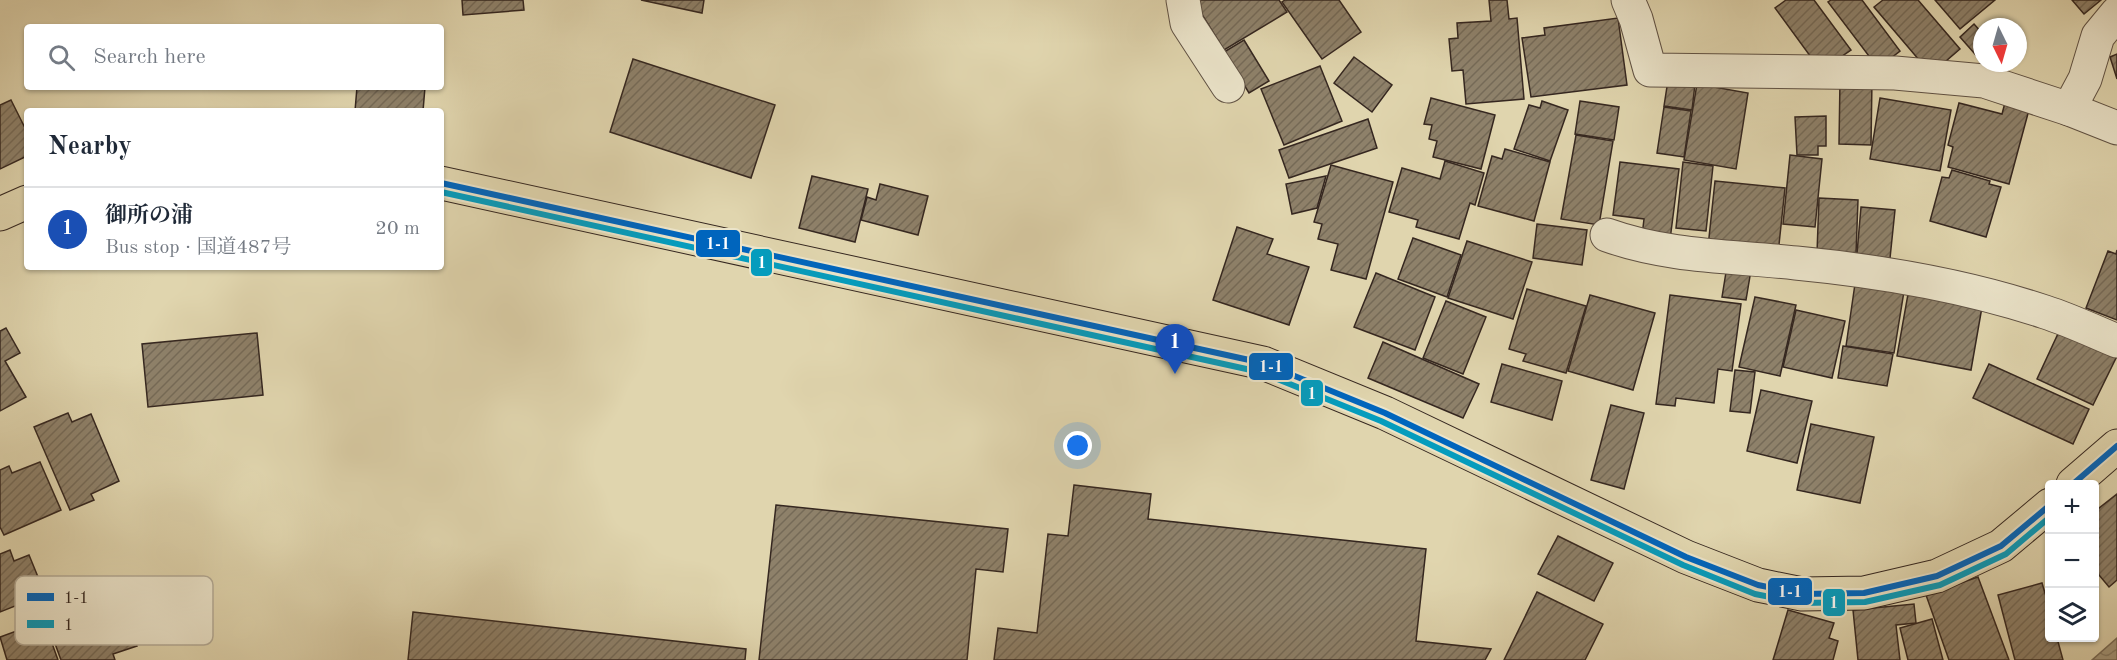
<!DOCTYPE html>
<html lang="en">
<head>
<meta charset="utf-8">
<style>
  :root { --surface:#fff; --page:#f6f6f7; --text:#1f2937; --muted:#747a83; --line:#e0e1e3; --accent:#8f2418 }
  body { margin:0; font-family:"Old Standard TT","Noto Serif JP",serif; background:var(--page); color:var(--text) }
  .controls { position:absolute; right:18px; bottom:18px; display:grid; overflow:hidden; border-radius:6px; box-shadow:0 2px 4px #0004 }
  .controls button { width:54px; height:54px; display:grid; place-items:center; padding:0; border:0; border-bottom:2px solid var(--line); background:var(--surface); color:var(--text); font:30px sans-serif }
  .compass { position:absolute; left:1973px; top:18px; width:54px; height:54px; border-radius:50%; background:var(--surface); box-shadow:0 2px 4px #0004; rotate:175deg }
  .you { position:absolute; left:1078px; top:446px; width:21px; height:21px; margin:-15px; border:4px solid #fff; border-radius:50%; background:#1a73e8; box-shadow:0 0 0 9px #1a73e833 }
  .badge { display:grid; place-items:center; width:39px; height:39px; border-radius:50%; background:var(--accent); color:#fff; font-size:20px; font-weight:700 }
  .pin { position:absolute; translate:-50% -50px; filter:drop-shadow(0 2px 3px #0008) }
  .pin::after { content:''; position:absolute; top:32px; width:21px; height:18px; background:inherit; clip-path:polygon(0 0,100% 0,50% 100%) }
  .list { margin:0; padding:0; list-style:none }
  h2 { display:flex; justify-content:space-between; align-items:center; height:78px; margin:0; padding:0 24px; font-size:26px }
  h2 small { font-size:20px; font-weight:400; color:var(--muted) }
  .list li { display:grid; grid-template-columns:39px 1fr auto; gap:18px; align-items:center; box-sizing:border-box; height:84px; padding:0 24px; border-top:2px solid var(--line) }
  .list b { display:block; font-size:22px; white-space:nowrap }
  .list p { margin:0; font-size:20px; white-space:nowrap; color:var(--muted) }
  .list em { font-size:20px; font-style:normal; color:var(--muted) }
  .icon { flex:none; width:33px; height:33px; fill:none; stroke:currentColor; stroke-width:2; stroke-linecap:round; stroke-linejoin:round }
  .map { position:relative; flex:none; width:2117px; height:660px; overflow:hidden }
  .search { position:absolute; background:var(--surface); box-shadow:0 2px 4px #0004; left:24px; top:24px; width:420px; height:66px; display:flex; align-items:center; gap:15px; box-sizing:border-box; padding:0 21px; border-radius:6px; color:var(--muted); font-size:22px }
  .panel { position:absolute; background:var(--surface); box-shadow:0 2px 4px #0004; left:24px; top:108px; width:420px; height:162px; border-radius:6px }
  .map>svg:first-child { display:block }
</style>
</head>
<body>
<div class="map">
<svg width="2117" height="660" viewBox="0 0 2117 660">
  <defs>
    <pattern id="water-waves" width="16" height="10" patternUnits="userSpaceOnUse" patternTransform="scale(1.5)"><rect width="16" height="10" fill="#a69a7e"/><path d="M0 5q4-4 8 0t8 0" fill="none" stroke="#887e67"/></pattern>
    <pattern id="building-hatch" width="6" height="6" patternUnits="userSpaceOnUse" patternTransform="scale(1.5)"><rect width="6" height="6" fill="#8e816a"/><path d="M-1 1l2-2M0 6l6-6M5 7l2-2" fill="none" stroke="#756a57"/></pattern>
  </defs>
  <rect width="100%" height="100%" fill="#e0d5ae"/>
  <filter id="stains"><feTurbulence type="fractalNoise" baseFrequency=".00333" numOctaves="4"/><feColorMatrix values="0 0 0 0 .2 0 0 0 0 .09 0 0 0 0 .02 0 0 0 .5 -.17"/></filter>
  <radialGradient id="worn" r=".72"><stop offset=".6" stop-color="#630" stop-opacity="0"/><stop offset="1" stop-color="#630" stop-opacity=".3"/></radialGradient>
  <!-- water -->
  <path fill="url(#water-waves)" stroke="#796c58" stroke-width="1.5" d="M 2117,638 L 2117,660 L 2092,660 Z"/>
  <!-- building -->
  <g fill="url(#building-hatch)" stroke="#352720" stroke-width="1.5">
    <path d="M 462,0 L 523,0 L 524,10 L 463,15 Z"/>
    <path d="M 641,0 L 704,0 L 702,13 Z"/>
    <path d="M 1193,0 L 1279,0 L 1287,12 L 1224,50 Z"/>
    <path d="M 1285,0 L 1339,0 L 1361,32 L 1322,59 L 1282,2 Z"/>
    <path d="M 1489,0 L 1507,0 L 1509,19 L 1517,18 L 1524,99 L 1466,104 L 1463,70 L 1452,71 L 1449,39 L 1458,38 L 1457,23 L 1491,21 Z"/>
    <path d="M 1786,0 L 1814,0 L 1851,50 L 1829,65 L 1816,64 L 1775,8 Z"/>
    <path d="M 1831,0 L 1862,0 L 1900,51 L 1878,68 L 1828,2 Z"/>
    <path d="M 1883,0 L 1918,0 L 1960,49 L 1931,74 L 1874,7 Z"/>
    <path d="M 1935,0 L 1995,0 L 1960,29 Z"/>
    <path d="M 2072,0 L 2101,0 L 2084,14 Z"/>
    <path d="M 1618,18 L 1627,85 L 1531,97 L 1522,38 L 1545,35 L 1544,28 Z"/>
    <path d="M 1974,24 L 1982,33 L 1982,62 L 1960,37 Z"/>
    <path d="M 1244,40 L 1269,81 L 1249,93 L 1224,52 Z"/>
    <path d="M 2117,54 L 2117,79 L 2110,57 Z"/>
    <path d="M 1354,57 L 1392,85 L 1372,112 L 1334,83 Z"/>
    <path d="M 633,59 L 775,105 L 751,178 L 610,132 Z"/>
    <path d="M 1320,66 L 1342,121 L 1284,145 L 1261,89 Z"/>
    <path d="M 1668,80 L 1695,84 L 1692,110 L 1664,106 Z"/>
    <path d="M 1840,80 L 1872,80 L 1871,145 L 1839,144 Z"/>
    <path d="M 1697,84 L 1748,93 L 1736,169 L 1684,160 Z"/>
    <path d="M 357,87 L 425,87 L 423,111 L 355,111 Z"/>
    <path d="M 1431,98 L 1495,115 L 1481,169 L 1433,157 L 1437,141 L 1429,139 L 1432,125 L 1424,124 Z"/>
    <path d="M 1880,98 L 1951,110 L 1940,171 L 1870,159 Z"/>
    <path d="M 2006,99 L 2030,106 L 2009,184 L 1948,167 L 1953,147 L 1948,145 L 1959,103 L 2002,114 Z"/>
    <path d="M 11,100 L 27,132 L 27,156 L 0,169 L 0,105 Z"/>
    <path d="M 1542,101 L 1568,110 L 1550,161 L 1514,149 L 1529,105 L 1540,108 Z"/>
    <path d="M 1580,101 L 1619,107 L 1614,140 L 1575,134 Z"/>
    <path d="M 1664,107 L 1691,111 L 1684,157 L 1657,153 Z"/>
    <path d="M 1826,116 L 1826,146 L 1818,146 L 1818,155 L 1797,155 L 1795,117 Z"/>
    <path d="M 1368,119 L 1377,148 L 1289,178 L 1279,150 Z"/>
    <path d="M 1576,135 L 1613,141 L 1599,225 L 1561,219 Z"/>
    <path d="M 1505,149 L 1550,162 L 1534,221 L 1478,206 L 1492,156 L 1502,159 Z"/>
    <path d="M 1790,155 L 1822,159 L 1815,227 L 1783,224 Z"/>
    <path d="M 1445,161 L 1484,173 L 1475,205 L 1470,203 L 1459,239 L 1416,227 L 1418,220 L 1389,212 L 1402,168 L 1440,179 Z"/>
    <path d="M 1620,162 L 1679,169 L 1670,240 L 1642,236 L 1644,219 L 1613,215 Z"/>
    <path d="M 1683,162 L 1713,166 L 1706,231 L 1676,228 Z"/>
    <path d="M 1331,165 L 1393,182 L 1366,279 L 1331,270 L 1338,244 L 1318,239 L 1322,224 L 1314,222 Z"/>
    <path d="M 1952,170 L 1990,181 L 1989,184 L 2001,187 L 1986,237 L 1930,221 L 1942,177 L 1949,178 Z"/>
    <path d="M 812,176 L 868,189 L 855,242 L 799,228 Z"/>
    <path d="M 1326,176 L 1317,208 L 1292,214 L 1286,184 Z"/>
    <path d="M 1715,181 L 1785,188 L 1778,254 L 1708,247 Z"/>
    <path d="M 880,184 L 928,196 L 918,235 L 861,220 L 867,197 L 876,200 Z"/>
    <path d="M 1819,198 L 1858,200 L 1856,254 L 1817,253 Z"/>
    <path d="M 1861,207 L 1895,210 L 1889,268 L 1856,265 Z"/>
    <path d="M 1537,224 L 1587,230 L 1582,265 L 1533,258 Z"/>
    <path d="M 1237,227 L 1273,239 L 1267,254 L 1309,267 L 1289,325 L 1213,300 Z"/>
    <path d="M 1413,238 L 1461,255 L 1447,297 L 1398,279 Z"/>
    <path d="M 1467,241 L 1532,262 L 1513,319 L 1448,298 Z"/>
    <path d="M 2117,250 L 2117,320 L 2086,308 L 2108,251 L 2116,254 Z"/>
    <path d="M 1727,266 L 1751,270 L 1746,300 L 1722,297 Z"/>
    <path d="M 1376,273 L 1435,297 L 1415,350 L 1354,327 Z"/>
    <path d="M 1856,277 L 1905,285 L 1894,353 L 1846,346 Z"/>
    <path d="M 1527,289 L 1586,306 L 1566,373 L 1523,361 L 1526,354 L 1509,349 Z"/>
    <path d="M 1908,294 L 1982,307 L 1971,370 L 1897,356 Z"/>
    <path d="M 1590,295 L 1655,313 L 1633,390 L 1568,371 Z"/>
    <path d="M 1670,295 L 1741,304 L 1732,371 L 1718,369 L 1714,403 L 1676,398 L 1675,406 L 1656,404 Z"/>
    <path d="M 1755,297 L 1796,305 L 1780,376 L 1739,367 Z"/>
    <path d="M 1446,301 L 1486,317 L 1463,374 L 1423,358 Z"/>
    <path d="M 1796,310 L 1845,321 L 1832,378 L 1783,367 Z"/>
    <path d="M 2062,325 L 2117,356 L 2093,405 L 2037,379 Z"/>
    <path d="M 6,328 L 20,353 L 5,361 L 26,397 L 0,411 L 0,331 Z"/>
    <path d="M 257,333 L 263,395 L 148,407 L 142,344 Z"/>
    <path d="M 1383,342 L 1479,384 L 1463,418 L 1368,378 Z"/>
    <path d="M 1843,346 L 1893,354 L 1887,386 L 1838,378 Z"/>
    <path d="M 1502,364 L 1562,381 L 1552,420 L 1491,402 Z"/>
    <path d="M 1989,364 L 2089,409 L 2073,444 L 1973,398 Z"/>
    <path d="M 1735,370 L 1755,372 L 1750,413 L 1730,411 Z"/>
    <path d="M 1761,390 L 1812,401 L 1797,463 L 1747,451 Z"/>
    <path d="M 1611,405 L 1644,413 L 1624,489 L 1591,480 Z"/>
    <path d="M 68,413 L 72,422 L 91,414 L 119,481 L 91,494 L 94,500 L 70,510 L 34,427 Z"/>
    <path d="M 1811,424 L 1874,437 L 1860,503 L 1797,490 Z"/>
    <path d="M 40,462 L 61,510 L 4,535 L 0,527 L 0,470 L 9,466 L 12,473 Z"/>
    <path d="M 1074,485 L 1151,494 L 1148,519 L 1426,549 L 1416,641 L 1491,649 L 1485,660 L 994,660 L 998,628 L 1037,633 L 1048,534 L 1068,536 Z"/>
    <path d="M 2117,494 L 2117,580 L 2109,587 L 2094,569 L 2094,512 Z"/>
    <path d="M 776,505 L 1008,529 L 1003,572 L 976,569 L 967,660 L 759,660 Z"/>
    <path d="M 1558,536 L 1613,563 L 1594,601 L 1538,574 Z"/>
    <path d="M 10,550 L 14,561 L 29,555 L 45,594 L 0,612 L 0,554 Z"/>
    <path d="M 1978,577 L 2009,660 L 1949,660 L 1926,595 Z"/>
    <path d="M 2042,583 L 2050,610 L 2050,638 L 2057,638 L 2063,660 L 2015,660 L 1998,595 Z"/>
    <path d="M 127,589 L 139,618 L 128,623 L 137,646 L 113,654 L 115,660 L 61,660 L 46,619 Z"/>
    <path d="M 1537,592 L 1603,624 L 1585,660 L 1504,660 Z"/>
    <path d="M 1914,604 L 1916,623 L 1896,625 L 1900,660 L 1858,660 L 1853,610 Z"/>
    <path d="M 1788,610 L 1834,623 L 1829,638 L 1838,641 L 1833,660 L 1773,660 Z"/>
    <path d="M 413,612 L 746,649 L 745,660 L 408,660 Z"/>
    <path d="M 1932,619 L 1943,660 L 1908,660 L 1900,628 Z"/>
    <path d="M 44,621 L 58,660 L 7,660 L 0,637 Z"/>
  </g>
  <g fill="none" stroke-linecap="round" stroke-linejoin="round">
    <!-- minor casing -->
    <g stroke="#605244" stroke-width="35">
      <g id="minor">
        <path d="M 1183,0 L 1187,23 L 1228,86"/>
        <path d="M 1628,0 L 1636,19 L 1650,70 L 1895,73 L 1984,81 L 2069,109 L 2085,79 L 2098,36 L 2117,13"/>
        <path d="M 2069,109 L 2117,128"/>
        <path d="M 1607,235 C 1668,257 1732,256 1796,263 C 1880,271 1964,285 2045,312 C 2070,320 2093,331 2117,341"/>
      </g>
    </g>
    <!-- highway casing -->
    <g stroke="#352720" stroke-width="35">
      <g id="highway">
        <path d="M 441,183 L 1263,363 L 1385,413 L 1686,557 L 1758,585 L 1802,594 L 1864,593 L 1937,576 L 2001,546 L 2050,505"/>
        <path d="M 0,214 L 27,202"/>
        <path d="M 2073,484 L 2117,446"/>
      </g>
    </g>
    <!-- minor -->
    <use href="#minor" stroke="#ebe4ca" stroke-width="33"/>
    <!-- highway -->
    <use href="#highway" stroke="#e0d5ae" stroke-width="33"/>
    <!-- bus-1 casing -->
    <g stroke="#ebe4ca" stroke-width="10">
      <g id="bus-1">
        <path d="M 441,183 L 1263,363 L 1385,413 L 1686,557 L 1758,585 L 1802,594 L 1864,593 L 1937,576 L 2001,546 L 2050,505"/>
        <path d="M 2073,484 L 2117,446"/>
      </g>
    </g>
    <!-- bus-2 casing -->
    <g stroke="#ebe4ca" stroke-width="10">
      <path id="bus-2" d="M 441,192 L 1260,372 L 1381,421 L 1683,565 L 1755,594 L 1800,603 L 1865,602 L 1940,585 L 2006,554 L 2050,517"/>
    </g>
    <!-- bus-1 -->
    <use href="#bus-1" stroke="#0065bd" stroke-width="6"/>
    <!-- bus-2 -->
    <use href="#bus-2" stroke="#059cbd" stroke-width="6"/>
  </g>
  <!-- legend -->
  <rect x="15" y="576" width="198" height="69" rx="9" fill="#ebe4ca" stroke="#b4ab97" stroke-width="1.5"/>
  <rect x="27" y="593" width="27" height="8" fill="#0065bd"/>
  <rect x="27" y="620" width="27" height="8" fill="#059cbd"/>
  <g font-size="16" fill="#352720">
    <text x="64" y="603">1-1</text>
    <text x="64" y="630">1</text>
  </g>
  <g stroke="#ebe4ca" stroke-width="2">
    <rect x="695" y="229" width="46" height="29" rx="6" fill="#0065bd"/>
    <rect x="750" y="248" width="23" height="29" rx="6" fill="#059cbd"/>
    <rect x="1248" y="352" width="46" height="29" rx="6" fill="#0065bd"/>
    <rect x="1300" y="379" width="24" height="28" rx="6" fill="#059cbd"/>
    <rect x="1767" y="577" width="46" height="29" rx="6" fill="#0065bd"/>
    <rect x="1822" y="588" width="24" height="29" rx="6" fill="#059cbd"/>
  </g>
  <g font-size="16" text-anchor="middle" font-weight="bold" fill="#fff">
    <text x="718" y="249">1-1</text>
    <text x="762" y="268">1</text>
    <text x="1271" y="372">1-1</text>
    <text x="1312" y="399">1</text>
    <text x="1790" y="597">1-1</text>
    <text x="1834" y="608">1</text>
  </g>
  <rect width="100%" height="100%" filter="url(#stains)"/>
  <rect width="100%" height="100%" fill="url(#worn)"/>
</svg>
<div class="controls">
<button>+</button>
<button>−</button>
<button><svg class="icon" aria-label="layers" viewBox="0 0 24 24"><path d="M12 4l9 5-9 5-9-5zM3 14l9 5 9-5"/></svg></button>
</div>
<svg class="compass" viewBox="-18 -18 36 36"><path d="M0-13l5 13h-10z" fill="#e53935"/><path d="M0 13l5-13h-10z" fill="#747a83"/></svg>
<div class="you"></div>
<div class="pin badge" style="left:1175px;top:374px;background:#1a4fb4">1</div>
<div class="search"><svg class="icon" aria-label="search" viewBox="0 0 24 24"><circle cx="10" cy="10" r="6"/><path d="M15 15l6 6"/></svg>Search here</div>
<section class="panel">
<h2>Nearby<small></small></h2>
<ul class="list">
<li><span class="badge" style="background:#1a4fb4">1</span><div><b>御所の浦</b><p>Bus stop · 国道487号</p></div><em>20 m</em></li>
</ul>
</section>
</div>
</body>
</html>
